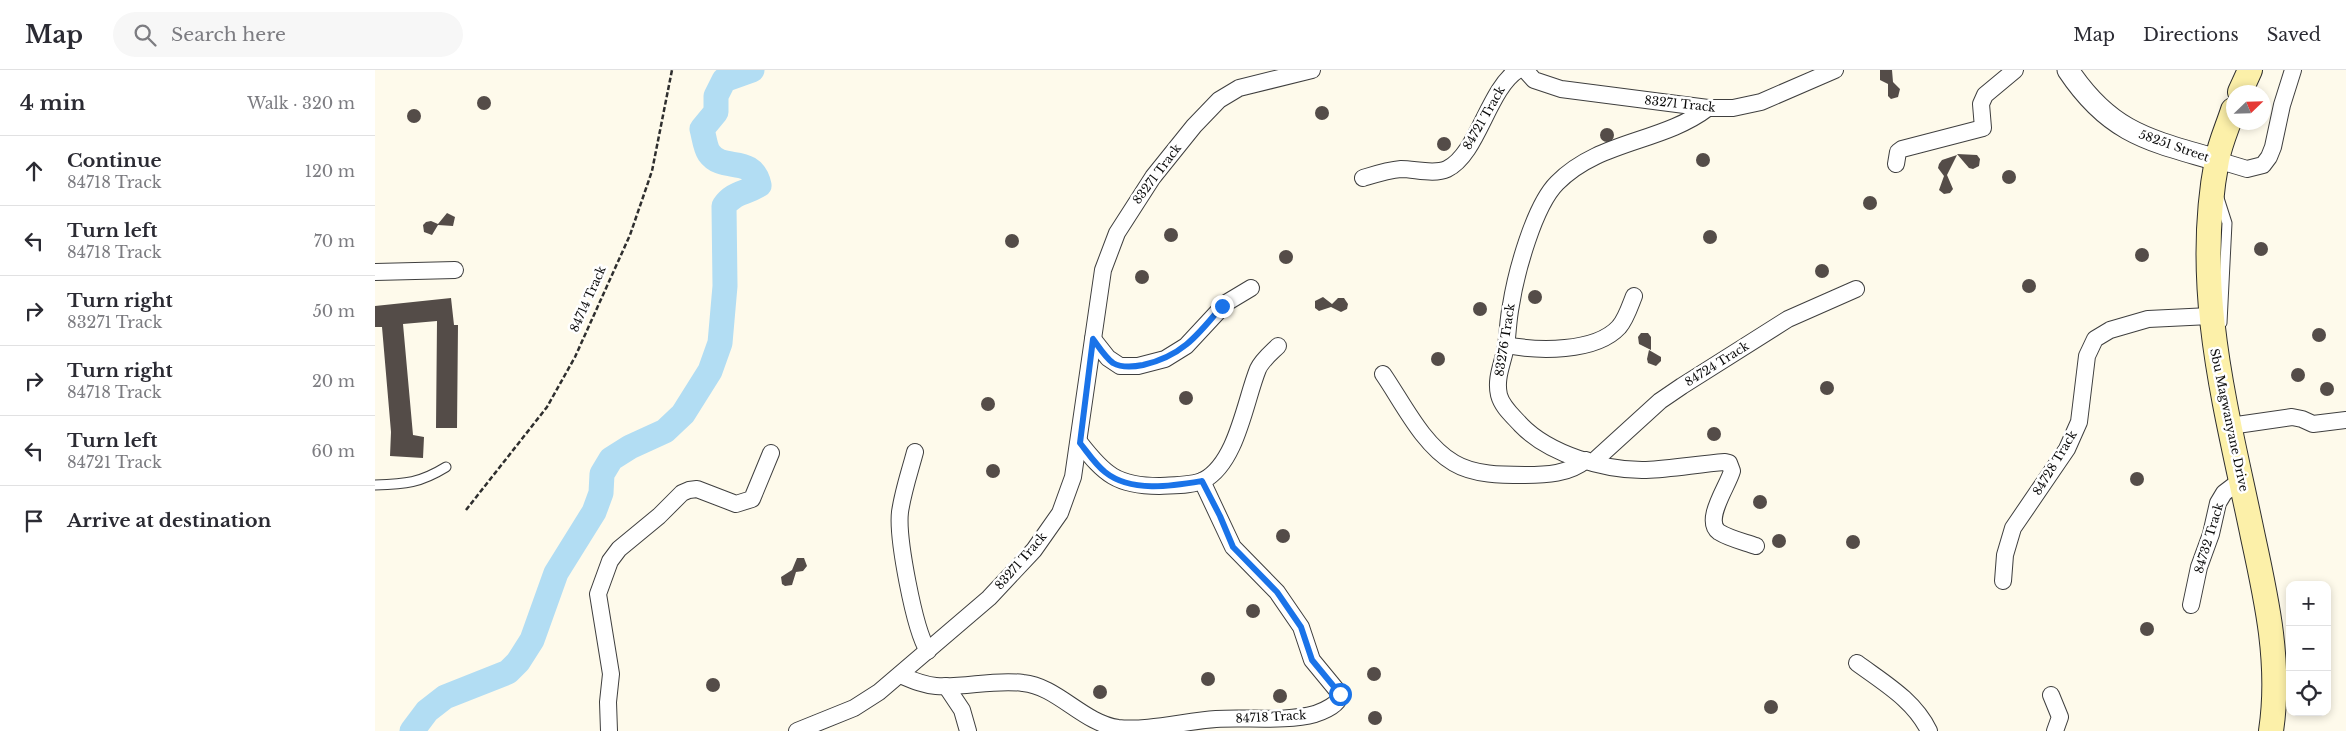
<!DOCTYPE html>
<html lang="en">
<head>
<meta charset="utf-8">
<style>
  :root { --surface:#fff; --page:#f7f7f7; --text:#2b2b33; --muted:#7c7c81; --line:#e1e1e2 }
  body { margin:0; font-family:"Libre Baskerville",serif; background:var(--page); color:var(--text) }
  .controls { position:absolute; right:15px; bottom:15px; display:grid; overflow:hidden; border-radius:10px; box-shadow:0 2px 8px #0003 }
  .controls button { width:45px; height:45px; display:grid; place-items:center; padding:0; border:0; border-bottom:1px solid var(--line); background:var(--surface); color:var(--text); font:25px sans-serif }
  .compass { position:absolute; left:1851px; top:15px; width:45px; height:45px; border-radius:50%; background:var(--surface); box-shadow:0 2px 8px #0003; rotate:67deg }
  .stop { position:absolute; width:15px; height:15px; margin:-11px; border:4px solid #1a73e8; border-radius:50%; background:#fff }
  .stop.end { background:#1a73e8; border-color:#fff; box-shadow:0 1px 5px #0008 }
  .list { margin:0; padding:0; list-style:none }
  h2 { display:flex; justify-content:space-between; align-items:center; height:65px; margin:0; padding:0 20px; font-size:21px }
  h2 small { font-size:16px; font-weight:400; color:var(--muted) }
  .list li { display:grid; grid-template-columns:32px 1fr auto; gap:15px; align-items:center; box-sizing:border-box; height:70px; padding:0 20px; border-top:1px solid var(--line) }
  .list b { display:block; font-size:19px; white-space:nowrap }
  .list p { margin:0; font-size:16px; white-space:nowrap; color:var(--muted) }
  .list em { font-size:16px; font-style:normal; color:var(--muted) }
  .icon { flex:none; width:28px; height:28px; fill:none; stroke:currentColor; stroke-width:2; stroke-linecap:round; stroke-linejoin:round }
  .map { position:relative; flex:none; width:1971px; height:661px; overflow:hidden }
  header { display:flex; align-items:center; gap:30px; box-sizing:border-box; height:70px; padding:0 25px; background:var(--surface); border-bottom:1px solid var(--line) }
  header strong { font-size:24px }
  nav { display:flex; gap:28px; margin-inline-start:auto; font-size:18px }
  .search { width:350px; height:45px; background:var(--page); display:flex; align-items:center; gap:12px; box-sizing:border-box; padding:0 18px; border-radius:28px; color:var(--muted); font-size:19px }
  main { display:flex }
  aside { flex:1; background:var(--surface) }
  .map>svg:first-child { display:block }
</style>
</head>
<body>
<header>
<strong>Map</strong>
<div class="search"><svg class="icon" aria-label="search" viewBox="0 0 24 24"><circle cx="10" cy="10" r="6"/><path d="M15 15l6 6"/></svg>Search here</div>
<nav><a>Map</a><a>Directions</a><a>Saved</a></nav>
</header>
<main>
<aside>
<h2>4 min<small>Walk · 320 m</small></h2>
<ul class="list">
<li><svg class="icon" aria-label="ahead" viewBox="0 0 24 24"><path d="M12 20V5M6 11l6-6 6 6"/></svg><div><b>Continue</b><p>84718 Track</p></div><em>120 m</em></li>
<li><svg class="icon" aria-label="left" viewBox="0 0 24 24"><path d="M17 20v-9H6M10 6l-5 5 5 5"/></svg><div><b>Turn left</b><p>84718 Track</p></div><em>70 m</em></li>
<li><svg class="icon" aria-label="right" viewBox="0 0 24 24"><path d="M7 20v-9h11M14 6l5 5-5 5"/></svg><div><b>Turn right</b><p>83271 Track</p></div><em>50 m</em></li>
<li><svg class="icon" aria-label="right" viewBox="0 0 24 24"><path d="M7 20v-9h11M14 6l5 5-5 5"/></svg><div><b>Turn right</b><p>84718 Track</p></div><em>20 m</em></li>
<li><svg class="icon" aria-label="left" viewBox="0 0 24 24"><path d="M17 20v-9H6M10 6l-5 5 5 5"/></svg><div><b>Turn left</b><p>84721 Track</p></div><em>60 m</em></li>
<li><svg class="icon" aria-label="arrive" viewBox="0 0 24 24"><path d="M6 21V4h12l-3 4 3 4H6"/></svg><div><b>Arrive at destination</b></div></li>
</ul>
</aside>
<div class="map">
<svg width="1971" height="661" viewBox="0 0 1971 661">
  <rect width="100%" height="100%" fill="#fefaeb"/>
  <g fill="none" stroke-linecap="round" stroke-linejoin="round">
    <!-- river -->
    <path stroke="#b2ddf3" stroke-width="25" d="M 37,661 L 52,641 L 70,627 L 133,602 L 143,592 L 157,570 L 181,503 L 219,442 L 226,423 L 227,404 L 236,389 L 255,377 L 290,361 L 308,344 L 335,301 L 345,273 L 350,216 L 349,136 C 359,122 370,124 384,115 C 377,84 348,103 334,83 C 330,77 329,66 327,59 L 341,42 L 341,26 L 349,10 L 377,0"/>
  </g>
  <!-- building -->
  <g fill="#544c48">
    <path d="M 1505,0 L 1517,0 L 1518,12 L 1525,19 L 1523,27 L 1516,29 L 1513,26 L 1513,14 L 1505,10 Z"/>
    <circle cx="109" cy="33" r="7"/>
    <circle cx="947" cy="43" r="7"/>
    <circle cx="39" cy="46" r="7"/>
    <circle cx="1232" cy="65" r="7"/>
    <circle cx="1069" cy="74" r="7"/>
    <circle cx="1328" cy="90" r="7"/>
    <path d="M 1582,84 L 1602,85 L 1605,89 L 1604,96 L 1598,99 L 1594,98 Z"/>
    <path d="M 1582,85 L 1572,105 L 1578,119 L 1575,123 L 1569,124 L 1564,120 L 1569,106 L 1563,98 L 1564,94 L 1567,90 Z"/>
    <circle cx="1634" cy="107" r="7"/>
    <circle cx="1495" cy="133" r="7"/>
    <path d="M 72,143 L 80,147 L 78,156 L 63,155 L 57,165 L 49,162 L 48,155 L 51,152 L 56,151 L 63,154 Z"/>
    <circle cx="796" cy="165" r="7"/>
    <circle cx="1335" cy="167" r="7"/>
    <circle cx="637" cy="171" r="7"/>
    <circle cx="1886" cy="179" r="7"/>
    <circle cx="1767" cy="185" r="7"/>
    <circle cx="911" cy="187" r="7"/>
    <circle cx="1447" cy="201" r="7"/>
    <circle cx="767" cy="207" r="7"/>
    <circle cx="1654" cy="216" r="7"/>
    <circle cx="1160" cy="227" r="7"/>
    <path d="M 948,227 L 957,234 L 963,228 L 969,228 L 973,234 L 972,239 L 966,242 L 956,237 L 944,241 L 940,238 L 940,231 Z"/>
    <path d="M 76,228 L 79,255 L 83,255 L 82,358 L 61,358 L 62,251 L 28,254 L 38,365 L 49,367 L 48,388 L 15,386 L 16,362 L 7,257 L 0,257 L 0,236 Z"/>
    <circle cx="1105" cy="239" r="7"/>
    <circle cx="1944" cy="265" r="7"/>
    <path d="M 1266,263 L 1273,263 L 1276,267 L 1276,280 L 1264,274 L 1263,267 Z"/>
    <path d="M 1274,280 L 1286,287 L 1286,291 L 1281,296 L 1273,293 L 1272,289 Z"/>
    <circle cx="1063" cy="289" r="7"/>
    <circle cx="1923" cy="305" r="7"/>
    <circle cx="1452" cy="318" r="7"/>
    <circle cx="1952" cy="319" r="7"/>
    <circle cx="811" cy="328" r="7"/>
    <circle cx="613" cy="334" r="7"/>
    <circle cx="1339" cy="364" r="7"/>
    <circle cx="618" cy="401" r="7"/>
    <circle cx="1762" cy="409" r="7"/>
    <circle cx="1385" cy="432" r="7"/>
    <circle cx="908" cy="466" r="7"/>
    <circle cx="1404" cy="471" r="7"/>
    <circle cx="1478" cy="472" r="7"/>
    <path d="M 422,488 L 429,488 L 432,496 L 428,501 L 421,502 L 417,515 L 410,516 L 407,514 L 406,507 L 417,500 Z"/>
    <circle cx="878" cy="541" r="7"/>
    <circle cx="1772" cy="559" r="7"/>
    <circle cx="999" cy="604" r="7"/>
    <circle cx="833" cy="609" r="7"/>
    <circle cx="338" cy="615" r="7"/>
    <circle cx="725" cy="622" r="7"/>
    <circle cx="905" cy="626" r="7"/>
    <circle cx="1396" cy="637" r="7"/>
    <circle cx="1000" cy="648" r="7"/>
  </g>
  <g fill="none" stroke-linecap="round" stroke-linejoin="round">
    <!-- service casing -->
    <g stroke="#3f3f3f" stroke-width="11">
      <g id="service">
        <path d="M 1844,128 L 1852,153 L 1847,253"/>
        <path d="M 0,415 C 31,414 45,413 71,397"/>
      </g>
    </g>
    <!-- minor casing -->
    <g stroke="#3f3f3f" stroke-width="18">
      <g id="minor">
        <path d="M 1150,0 L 1159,10 L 1186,19 L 1333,38 L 1358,38 L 1386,32 L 1460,0"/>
        <path d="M 1333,38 C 1287,73 1224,70 1182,113 C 1159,136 1141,203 1136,235 C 1133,249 1133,263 1131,276 C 1128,293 1120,308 1124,325 C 1127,337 1138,346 1146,355 C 1174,384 1230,401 1271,400 C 1297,399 1323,394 1350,392 L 1354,393 L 1357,401 C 1353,416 1328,450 1344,462 C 1355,469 1370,472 1381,476"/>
        <path d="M 1842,90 L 1872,99 L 1888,95 L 1894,87 L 1898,77 L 1907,35 L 1918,0"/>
        <path d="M 1521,94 L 1523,82 L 1527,79 L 1608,58 L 1606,34 L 1610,25 L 1640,0"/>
        <path d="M 988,108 C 1001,104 1013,100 1026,99 C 1040,99 1059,105 1072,99 C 1103,84 1113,19 1143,0"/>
        <path d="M 0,202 L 80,200"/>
        <path d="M 718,269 L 733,288 L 745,296 L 763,296 L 790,289 L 811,276 L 851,233 L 876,218"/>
        <path d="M 1131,275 C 1162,281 1220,283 1244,257 C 1251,249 1255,236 1259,226"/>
        <path d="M 1008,304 C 1028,333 1047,374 1079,393 C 1099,405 1127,405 1150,405 C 1171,405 1194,404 1211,390"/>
        <path d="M 1855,356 L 1917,347 L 1927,349 L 1938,354 L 1971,350"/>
        <path d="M 705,373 C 729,404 742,416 784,416 C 797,415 817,416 829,410 C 862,392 870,331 883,299 C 887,290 897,282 903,276"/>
        <path d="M 540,382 C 535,401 528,421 525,442 C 522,467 539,559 553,581"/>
        <path d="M 1218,392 L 1285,331 L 1307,316 L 1413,249 L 1481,219"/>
        <path d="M 1628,511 L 1630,485 L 1638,458 L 1692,379 L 1704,352 L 1712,286 L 1720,269 L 1735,260 L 1773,249 L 1835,246"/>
        <path d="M 1816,535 L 1824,497 L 1836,464 L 1843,433 L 1849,423 L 1866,410"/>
        <path d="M 1482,593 C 1509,613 1539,630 1554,661"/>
        <path d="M 525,605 C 537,610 548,615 561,616 C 590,618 619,609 648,613 C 682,616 708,653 743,658 C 773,661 811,651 841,649 C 872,647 911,652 940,644 C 949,641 965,634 965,624 L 937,590 L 926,557 L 902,522 L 858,477 L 827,411"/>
        <path d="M 571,616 L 587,640 L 593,661"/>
        <path d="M 1676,625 L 1685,647 L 1680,661"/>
        <path d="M 234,661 L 233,632 L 236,604 L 223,524 L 235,491 L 244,479 L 284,446 L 307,423 L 314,420 L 322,419 L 361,434 L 377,429 L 396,383"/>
        <path d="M 422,661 L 479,638 L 504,622 L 614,528 L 659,480 L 685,443 L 698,407 L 728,200 L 742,163 L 778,107 L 819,56 L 844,30 L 864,18 L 937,0"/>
      </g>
    </g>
    <!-- tertiary casing -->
    <g stroke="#3f3f3f" stroke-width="23">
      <path id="tertiary" d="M 1693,0 C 1735,63 1773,70 1842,90"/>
    </g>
    <!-- secondary casing -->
    <g stroke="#2e2e2e" stroke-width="26">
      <g id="secondary">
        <path d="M 1865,22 L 1875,0"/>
        <path d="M 1858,40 C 1853,56 1845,73 1842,90 C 1817,220 1852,341 1878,467 C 1892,531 1906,595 1896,661"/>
      </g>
    </g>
    <!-- path -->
    <path stroke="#2e2e2e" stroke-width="2.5" stroke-dasharray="5 2.5" stroke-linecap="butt" d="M 91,440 L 172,337 L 200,287 L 255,165 L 277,101 L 297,0"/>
    <!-- service -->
    <use href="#service" stroke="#fff" stroke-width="9"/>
    <!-- minor -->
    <use href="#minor" stroke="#fff" stroke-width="16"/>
    <!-- tertiary -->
    <use href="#tertiary" stroke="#fff" stroke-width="21"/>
    <!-- secondary -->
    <use href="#secondary" stroke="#fcf0a9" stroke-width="24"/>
  </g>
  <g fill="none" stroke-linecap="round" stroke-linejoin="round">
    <!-- route -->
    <path stroke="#1a73e8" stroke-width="6" d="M 847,236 C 823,265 807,286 768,295 C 758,297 747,298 738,293 C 730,287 724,277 718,269 L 705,373 C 713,383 720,394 730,402 C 756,423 797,416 827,411 L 845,446 L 858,477 L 902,522 L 926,557 L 937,590 L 965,624"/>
  </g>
  <g text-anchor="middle" stroke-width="5" stroke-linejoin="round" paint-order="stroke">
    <!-- street labels -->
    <g font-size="12" fill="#0c0c0c" stroke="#fff">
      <text transform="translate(1305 34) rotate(6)" y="4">83271 Track</text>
      <text transform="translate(1109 48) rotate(-60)" y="4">84721 Track</text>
      <text transform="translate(1799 76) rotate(19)" y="4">58251 Street</text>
      <text transform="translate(782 104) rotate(-53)" y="4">83271 Track</text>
      <text transform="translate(213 229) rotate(-66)" y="4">84714 Track</text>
      <text transform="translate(1130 270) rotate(-81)" y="4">83276 Track</text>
      <text transform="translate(1342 294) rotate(-32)" y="4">84724 Track</text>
      <text transform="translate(1854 350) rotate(78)" y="4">Sbu Magwanyane Drive</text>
      <text transform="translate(1680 393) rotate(-59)" y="4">84728 Track</text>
      <text transform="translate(1834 468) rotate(-73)" y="4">84732 Track</text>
      <text transform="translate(646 491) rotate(-49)" y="4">83271 Track</text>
      <text transform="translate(896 647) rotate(-3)" y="4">84718 Track</text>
    </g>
  </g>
</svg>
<div class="controls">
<button>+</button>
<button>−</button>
<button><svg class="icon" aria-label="locate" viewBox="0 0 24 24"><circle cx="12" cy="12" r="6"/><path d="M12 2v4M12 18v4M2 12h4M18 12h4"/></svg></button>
</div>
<svg class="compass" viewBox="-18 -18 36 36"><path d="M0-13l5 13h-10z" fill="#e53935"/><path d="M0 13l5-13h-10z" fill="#7c7c81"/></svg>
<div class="stop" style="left:965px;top:624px"></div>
<div class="stop end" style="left:847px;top:236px"></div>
</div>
</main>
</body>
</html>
